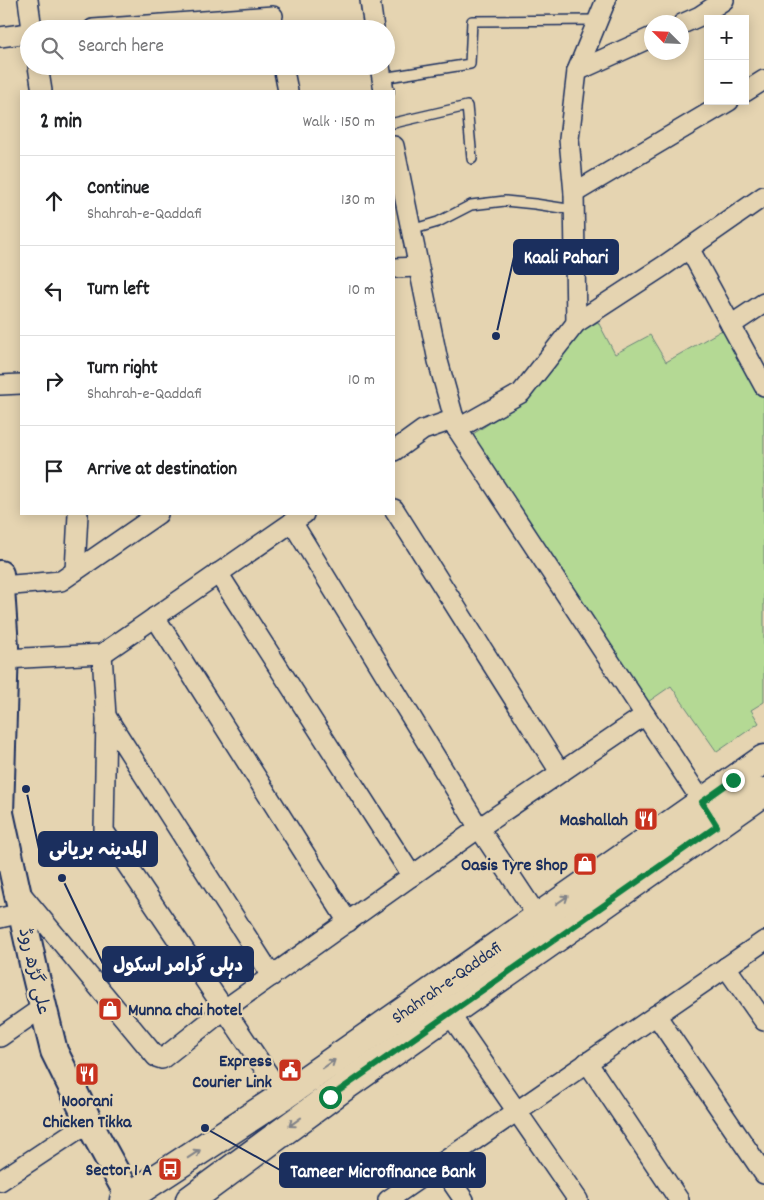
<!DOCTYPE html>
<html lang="en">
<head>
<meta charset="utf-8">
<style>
  :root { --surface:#fff; --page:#f2f2f2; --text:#202124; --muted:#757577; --line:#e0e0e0 }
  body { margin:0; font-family:Dekko,"Playpen Sans Arabic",sans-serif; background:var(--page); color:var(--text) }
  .controls { position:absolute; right:15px; top:15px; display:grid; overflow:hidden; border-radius:0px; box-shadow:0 2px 12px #0003 }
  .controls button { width:45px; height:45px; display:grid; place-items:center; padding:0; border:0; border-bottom:1px solid var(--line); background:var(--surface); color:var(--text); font:25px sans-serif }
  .compass { position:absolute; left:644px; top:15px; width:45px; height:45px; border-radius:50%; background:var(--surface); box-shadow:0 2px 12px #0003; rotate:294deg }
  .stop { position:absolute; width:15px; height:15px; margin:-11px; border:4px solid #0b8043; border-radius:50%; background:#fff }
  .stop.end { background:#0b8043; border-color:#fff; box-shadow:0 1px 5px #0008 }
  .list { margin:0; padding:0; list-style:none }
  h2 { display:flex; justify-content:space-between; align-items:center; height:65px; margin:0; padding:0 20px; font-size:21px }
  h2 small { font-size:16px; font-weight:400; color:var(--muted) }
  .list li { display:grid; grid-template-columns:32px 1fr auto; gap:15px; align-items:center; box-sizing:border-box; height:90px; padding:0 20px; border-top:1px solid var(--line) }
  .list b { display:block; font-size:19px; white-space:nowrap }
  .list p { margin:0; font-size:16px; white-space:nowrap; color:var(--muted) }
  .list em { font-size:16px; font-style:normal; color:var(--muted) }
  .icon { flex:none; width:28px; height:28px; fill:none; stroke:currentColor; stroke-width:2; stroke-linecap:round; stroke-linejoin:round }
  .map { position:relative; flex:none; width:764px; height:1200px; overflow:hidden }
  .search { position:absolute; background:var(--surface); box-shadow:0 2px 12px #0003; left:20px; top:20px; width:375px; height:55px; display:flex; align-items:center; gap:12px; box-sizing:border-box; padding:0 18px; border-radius:28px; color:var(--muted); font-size:19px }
  .panel { position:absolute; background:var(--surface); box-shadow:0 2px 12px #0003; left:20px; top:90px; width:375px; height:425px; border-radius:0px }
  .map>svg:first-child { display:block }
</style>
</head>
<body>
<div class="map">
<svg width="764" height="1200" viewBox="0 0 764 1200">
  <rect width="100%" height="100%" fill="#e5d4b1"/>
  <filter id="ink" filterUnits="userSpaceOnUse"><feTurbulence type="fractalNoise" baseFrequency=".02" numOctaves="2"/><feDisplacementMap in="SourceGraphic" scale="10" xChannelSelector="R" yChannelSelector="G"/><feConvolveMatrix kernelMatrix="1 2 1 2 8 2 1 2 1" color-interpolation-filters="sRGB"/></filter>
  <g filter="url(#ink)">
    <!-- green -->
    <path fill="#b4d994" stroke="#688479" d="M 598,322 L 615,354 L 650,335 L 666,362 L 731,325 L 764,393 L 764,702 L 751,710 L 759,723 L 717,752 L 671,686 L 645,704 L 470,436 L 525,400 L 582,330 Z"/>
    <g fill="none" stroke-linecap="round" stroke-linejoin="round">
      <!-- service casing -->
      <g stroke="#1b2f5e" stroke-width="12">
        <g id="service">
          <path d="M 382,78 L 470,64 L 472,21 L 598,20"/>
          <path d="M 394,123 L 467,106 L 472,159"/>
          <path d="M 411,230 L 438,222 L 471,205 L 505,201 L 535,204 L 574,210"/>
        </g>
      </g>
      <!-- minor casing -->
      <g stroke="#1b2f5e" stroke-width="22">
        <g id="minor">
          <path d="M 28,0 L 32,29"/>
          <path d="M 370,0 L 374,29"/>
          <path d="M 682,24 L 700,16 L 724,0"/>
          <path d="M 93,29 L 273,16"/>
          <path d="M 0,37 L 29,33"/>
          <path d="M 38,66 L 42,91"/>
          <path d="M 283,66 L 288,91"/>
          <path d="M 380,66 L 384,91"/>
          <path d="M 577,71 L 652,37"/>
          <path d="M 745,92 L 764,80"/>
          <path d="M 394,146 L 438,361 L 457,429 L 709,812"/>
          <path d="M 574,193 L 729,101"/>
          <path d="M 689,248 L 764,386"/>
          <path d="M 394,268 L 418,267"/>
          <path d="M 576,323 L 574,193 L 569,139 L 577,71 L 606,0"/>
          <path d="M 731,325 L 764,303"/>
          <path d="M 0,385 L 21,384"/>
          <path d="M 457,429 L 521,393 L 576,323 L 665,265 L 764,196"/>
          <path d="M 394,451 L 423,430 L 455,419"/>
          <path d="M 394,509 L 560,772"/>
          <path d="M 292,522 L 479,828 L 538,917"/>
          <path d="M 75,571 L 78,514"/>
          <path d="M 218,573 L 412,876"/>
          <path d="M 1,586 L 61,581 L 158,514"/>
          <path d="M 155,617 L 348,922"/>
          <path d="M 102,654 L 106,716 L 104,831 L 283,1096"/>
          <path d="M 4,659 L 102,654 L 304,514"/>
          <path d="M 106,716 L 272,976"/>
          <path d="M 18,890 L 156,1057 L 162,1059 L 225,1009 L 479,828 L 645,715"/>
          <path d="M 0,918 L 22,913"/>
          <path d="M 726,967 L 764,1021"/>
          <path d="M 449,1013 L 578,1200"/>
          <path d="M 656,1015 L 764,1174"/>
          <path d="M 0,1037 L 43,1007"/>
          <path d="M 587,1062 L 679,1200"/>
          <path d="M 440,1165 L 464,1200"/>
          <path d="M 0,1181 L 89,1122"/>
          <path d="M 388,1200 L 764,941"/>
        </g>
      </g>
      <!-- secondary casing -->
      <g stroke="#1b2f5e" stroke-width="30">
        <path id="secondary" d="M 0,574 L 5,647 L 0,813 L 35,973 L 54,1051 L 96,1136 L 131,1200"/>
      </g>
      <!-- primary casing -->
      <g stroke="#1b2f5e" stroke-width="31">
        <g id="primary">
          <path d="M 124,1200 L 283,1096 L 764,759"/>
          <path d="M 190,1200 L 345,1086 L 764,792"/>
        </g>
      </g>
      <!-- service -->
      <use href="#service" stroke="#e5d4b1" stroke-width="9"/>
      <!-- minor -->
      <use href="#minor" stroke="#e5d4b1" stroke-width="19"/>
      <!-- secondary -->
      <use href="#secondary" stroke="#e5d4b1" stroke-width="26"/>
      <!-- primary -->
      <use href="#primary" stroke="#e5d4b1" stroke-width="28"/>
    </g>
    <!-- one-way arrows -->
    <defs><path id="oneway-shaft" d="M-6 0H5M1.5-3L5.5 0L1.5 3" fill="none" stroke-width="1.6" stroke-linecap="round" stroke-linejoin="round" transform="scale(1.25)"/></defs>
    <g stroke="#808288">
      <use href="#oneway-shaft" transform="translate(562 900) rotate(-35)"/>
      <use href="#oneway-shaft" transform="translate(329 1064) rotate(-35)"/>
      <use href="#oneway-shaft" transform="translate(295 1122) rotate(144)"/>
      <use href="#oneway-shaft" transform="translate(194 1154) rotate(-33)"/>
    </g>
  </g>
  <g fill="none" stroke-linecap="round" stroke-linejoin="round" filter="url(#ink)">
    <!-- route -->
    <path stroke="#0b8043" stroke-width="6" d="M 330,1097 L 717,826 L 702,802 L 733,780"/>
  </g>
  <!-- icons -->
  <defs>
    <g id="restaurant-square" transform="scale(1.25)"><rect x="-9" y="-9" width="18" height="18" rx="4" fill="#c8321e" stroke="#e5d4b1"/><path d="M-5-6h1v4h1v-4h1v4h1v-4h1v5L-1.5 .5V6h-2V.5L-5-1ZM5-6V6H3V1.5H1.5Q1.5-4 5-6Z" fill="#fff"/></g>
    <g id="shop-square" transform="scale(1.25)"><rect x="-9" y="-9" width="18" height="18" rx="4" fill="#c8321e" stroke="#e5d4b1"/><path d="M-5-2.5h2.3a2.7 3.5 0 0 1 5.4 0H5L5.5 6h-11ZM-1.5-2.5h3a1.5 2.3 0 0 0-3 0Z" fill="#fff"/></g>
    <g id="civic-square" transform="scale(1.25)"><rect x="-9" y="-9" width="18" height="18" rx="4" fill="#c8321e" stroke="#e5d4b1"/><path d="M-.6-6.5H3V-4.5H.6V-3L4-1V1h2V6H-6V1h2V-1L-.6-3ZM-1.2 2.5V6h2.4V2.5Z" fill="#fff"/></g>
    <g id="bus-square" transform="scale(1.25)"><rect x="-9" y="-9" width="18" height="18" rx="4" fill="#c8321e" stroke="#e5d4b1"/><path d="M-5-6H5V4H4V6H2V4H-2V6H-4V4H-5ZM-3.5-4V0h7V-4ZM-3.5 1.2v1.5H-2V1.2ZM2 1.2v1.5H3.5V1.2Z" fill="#fff"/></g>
  </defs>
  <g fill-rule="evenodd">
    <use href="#restaurant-square" x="646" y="819"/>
    <use href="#shop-square" x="585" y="864"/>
    <use href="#shop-square" x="110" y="1009"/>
    <use href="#civic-square" x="290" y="1070"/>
    <use href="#restaurant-square" x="87" y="1074"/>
    <use href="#bus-square" x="170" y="1169"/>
  </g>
  <g text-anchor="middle" stroke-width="4.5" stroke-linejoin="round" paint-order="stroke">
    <!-- poi labels -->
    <g font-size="18" font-weight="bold" fill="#1b2f5e" stroke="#e5d4b1" text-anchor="end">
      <text x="628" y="825">Mashallah</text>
      <text x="568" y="870">Oasis Tyre Shop</text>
      <text x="128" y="1015" text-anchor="start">Munna chai hotel</text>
      <text x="272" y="1066">Express<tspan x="272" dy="21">Courier Link</tspan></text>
      <text x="87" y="1106" text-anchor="middle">Noorani<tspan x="87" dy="21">Chicken Tikka</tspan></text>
      <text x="152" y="1175">Sector 1 A</text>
    </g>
    <!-- street labels -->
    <g font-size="18" fill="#1b2f5e" stroke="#e5d4b1">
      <text transform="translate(35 971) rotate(77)" y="6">علی گڑھ روڈ</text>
      <text transform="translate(446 982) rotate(-35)" y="6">Shahrah-e-Qaddafi</text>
    </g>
  </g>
  <!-- callouts -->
  <path fill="none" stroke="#1b2f5e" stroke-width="2" d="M496 336L514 257M26 789L39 849M62 878L103 964M205 1128L280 1170"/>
  <g fill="#1b2f5e" stroke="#e5d4b1" stroke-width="2">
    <circle cx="496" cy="336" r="5"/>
    <circle cx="26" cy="789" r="5"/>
    <circle cx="62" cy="878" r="5"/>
    <circle cx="205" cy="1128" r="5"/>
  </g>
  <g fill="#1b2f5e" stroke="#1b2f5e" stroke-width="2">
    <rect x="514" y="240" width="104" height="34" rx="5"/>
    <rect x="39" y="832" width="118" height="34" rx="5"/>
    <rect x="103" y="947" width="150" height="34" rx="5"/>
    <rect x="280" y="1153" width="205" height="34" rx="5"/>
  </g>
  <g font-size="19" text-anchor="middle" font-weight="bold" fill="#fff">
    <text x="566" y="263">Kaali Pahari</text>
    <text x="98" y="855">المدینہ بریانی</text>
    <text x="178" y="971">دہلی گرامر اسکول</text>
    <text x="383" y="1177">Tameer Microfinance Bank</text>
  </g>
</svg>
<div class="controls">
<button>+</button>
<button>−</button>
</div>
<svg class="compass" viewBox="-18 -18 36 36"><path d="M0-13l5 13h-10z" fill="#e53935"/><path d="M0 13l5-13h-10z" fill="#757577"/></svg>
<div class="stop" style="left:330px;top:1097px"></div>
<div class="stop end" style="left:733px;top:780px"></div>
<div class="search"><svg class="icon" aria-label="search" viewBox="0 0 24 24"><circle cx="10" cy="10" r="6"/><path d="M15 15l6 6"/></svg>Search here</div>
<section class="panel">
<h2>2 min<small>Walk · 150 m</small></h2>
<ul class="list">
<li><svg class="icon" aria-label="ahead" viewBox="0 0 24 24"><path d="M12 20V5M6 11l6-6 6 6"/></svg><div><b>Continue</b><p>Shahrah-e-Qaddafi</p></div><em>130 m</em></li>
<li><svg class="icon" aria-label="left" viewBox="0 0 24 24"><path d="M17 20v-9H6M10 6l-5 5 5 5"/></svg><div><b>Turn left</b></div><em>10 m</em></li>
<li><svg class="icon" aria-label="right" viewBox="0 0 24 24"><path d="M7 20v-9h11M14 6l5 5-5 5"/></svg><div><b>Turn right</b><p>Shahrah-e-Qaddafi</p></div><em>10 m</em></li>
<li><svg class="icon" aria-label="arrive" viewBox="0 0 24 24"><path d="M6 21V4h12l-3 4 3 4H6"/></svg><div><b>Arrive at destination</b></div></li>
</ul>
</section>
</div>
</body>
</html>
